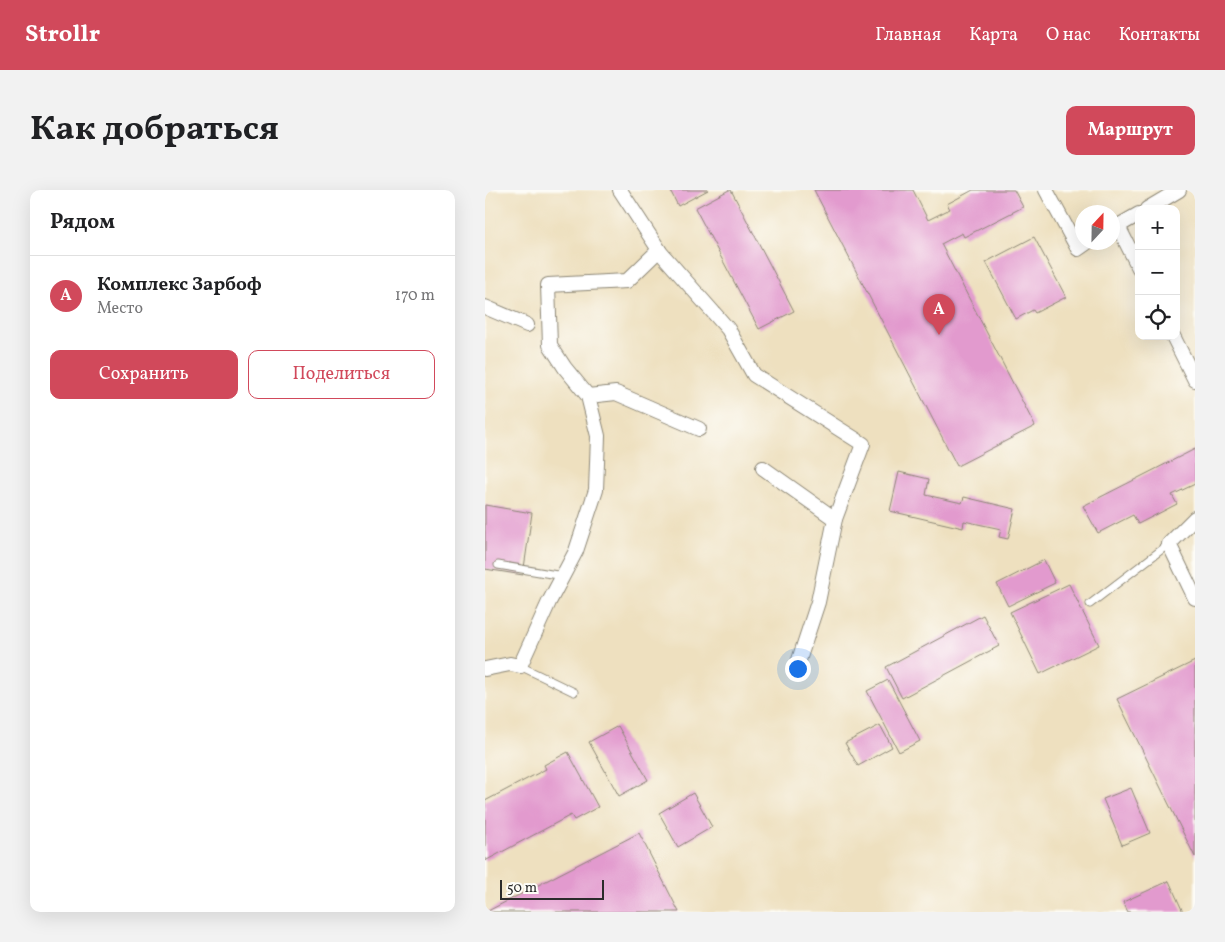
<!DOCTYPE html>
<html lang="ru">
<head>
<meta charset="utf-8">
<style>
  :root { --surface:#fff; --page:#f2f2f2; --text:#202124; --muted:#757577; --line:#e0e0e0; --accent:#d1495b }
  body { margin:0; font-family:Vollkorn,serif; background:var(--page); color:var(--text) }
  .controls { position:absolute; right:15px; top:15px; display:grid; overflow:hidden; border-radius:10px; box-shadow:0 5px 20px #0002 }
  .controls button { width:45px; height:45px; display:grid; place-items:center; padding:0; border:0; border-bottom:1px solid var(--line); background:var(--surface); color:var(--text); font:25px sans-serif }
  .compass { position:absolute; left:590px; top:15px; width:45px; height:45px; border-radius:50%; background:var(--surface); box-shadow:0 5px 20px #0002; rotate:22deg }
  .scale { position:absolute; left:15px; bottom:12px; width:104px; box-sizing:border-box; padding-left:5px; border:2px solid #2b2b2b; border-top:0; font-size:14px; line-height:18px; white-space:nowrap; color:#2b2b2b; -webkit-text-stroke:4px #fdfcf7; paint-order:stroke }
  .you { position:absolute; left:312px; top:478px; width:18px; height:18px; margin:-12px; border:4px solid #fff; border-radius:50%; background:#1a73e8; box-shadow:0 0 0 8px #1a73e833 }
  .badge { display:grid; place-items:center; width:32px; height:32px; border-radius:50%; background:var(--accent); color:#fff; font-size:16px; font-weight:700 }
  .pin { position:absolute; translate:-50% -41px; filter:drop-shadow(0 1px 2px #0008) }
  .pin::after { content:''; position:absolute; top:26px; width:18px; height:15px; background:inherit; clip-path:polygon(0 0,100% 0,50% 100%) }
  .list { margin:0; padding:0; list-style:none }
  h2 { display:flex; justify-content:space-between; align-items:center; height:65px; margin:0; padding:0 20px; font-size:21px }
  h2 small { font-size:16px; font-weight:400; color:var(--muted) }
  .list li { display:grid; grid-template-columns:32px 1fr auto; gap:15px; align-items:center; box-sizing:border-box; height:80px; padding:0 20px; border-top:1px solid var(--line) }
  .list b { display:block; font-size:19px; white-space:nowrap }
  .list p { margin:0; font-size:16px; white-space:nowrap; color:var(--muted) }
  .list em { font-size:16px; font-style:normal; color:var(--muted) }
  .actions { display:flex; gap:10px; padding:15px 20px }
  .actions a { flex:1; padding:11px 0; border:1px solid var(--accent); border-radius:10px; text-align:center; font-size:18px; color:var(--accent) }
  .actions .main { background:var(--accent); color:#fff }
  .icon { flex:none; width:28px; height:28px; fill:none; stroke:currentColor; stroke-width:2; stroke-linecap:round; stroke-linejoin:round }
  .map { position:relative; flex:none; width:710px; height:722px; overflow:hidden; border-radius:10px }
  header { display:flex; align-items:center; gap:30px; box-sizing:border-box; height:70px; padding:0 25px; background:var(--accent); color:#fff }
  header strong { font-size:24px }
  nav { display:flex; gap:28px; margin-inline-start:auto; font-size:18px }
  .intro { display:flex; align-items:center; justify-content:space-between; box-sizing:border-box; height:120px; padding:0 30px }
  h1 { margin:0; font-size:35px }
  .button { padding:12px 22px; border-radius:10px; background:var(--accent); color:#fff; font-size:18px; font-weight:700 }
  main { display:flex; gap:30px; padding:0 30px }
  aside { flex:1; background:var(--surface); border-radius:10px; box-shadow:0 5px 20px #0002 }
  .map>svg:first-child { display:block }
</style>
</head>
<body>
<header>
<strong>Strollr</strong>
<nav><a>Главная</a><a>Карта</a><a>О нас</a><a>Контакты</a></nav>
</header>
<div class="intro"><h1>Как добраться</h1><a class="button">Маршрут</a></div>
<main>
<aside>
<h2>Рядом<small></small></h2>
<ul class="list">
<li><span class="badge">A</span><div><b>Комплекс Зарбоф</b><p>Место</p></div><em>170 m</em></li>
</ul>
<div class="actions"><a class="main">Сохранить</a><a>Поделиться</a></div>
</aside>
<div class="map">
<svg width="710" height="722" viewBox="0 0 710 722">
  <rect width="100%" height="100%" fill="#fdfcf7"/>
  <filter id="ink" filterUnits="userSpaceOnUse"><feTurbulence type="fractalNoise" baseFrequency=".02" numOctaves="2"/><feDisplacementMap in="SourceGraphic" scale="10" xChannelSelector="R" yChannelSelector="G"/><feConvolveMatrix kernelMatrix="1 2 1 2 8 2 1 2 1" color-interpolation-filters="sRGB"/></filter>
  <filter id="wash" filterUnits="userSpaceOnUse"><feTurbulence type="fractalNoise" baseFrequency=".0096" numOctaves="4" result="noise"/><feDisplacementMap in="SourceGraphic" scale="20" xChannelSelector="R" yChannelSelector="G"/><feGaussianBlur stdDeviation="1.12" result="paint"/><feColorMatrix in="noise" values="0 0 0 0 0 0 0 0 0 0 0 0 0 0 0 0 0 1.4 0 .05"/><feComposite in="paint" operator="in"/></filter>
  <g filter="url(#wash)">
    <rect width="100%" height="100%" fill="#eee0bf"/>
    <g id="blocks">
      <!-- building -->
      <g fill="#e29ace">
        <path d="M 185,0 L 223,0 L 193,16 Z"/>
        <path d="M 244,0 L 246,0 L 309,121 L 274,139 L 210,18 Z"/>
        <path d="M 329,0 L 428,0 L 443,30 L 465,19 L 462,14 L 488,0 L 529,0 L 538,17 L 479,47 L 477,43 L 456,54 L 550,236 L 472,276 Z"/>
        <path d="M 549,47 L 581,107 L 550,123 L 548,120 L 531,129 L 501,72 Z"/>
        <path d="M 710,259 L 710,294 L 687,305 L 692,314 L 653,334 L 648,325 L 613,343 L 598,316 Z"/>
        <path d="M 414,282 L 444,289 L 441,305 L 477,313 L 479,307 L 530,319 L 523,349 L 514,347 L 516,339 L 479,331 L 478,338 L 405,321 Z"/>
        <path d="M 0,315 L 47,323 L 38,385 L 0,379 Z"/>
        <path d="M 559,370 L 570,393 L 523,416 L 512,394 Z"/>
        <path d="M 584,394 L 614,455 L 555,484 L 525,422 Z"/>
        <path d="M 498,425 L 514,456 L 417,508 L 401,477 Z"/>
        <path d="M 710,471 L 710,667 L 632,509 Z"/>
        <path d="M 403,490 L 435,551 L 414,562 L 382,501 Z"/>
        <path d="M 395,535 L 407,557 L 373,576 L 360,553 Z"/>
        <path d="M 133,536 L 163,590 L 134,606 L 104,552 Z"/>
        <path d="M 83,562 L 113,617 L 89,630 L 86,625 L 0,671 L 0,611 L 61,579 L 59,575 Z"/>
        <path d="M 646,598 L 665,643 L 637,655 L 618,609 Z"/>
        <path d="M 208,603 L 227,637 L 193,657 L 174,623 Z"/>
        <path d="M 154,643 L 194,722 L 1,722 Z"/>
        <path d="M 684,691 L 698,722 L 643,722 L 638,712 Z"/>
      </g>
    </g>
  </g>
  <g filter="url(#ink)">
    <use href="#blocks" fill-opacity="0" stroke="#8c8675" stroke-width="1"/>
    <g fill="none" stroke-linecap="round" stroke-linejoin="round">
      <!-- lane casing -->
      <g stroke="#8c8675" stroke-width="9">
        <g id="lane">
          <path d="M 13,375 L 78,386"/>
          <path d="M 605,414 L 684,354"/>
          <path d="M 35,476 L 89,502"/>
        </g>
      </g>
      <!-- street casing -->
      <g stroke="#8c8675" stroke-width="16">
        <g id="street">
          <path d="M 135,0 L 176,63 L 243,139 L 269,185 L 378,254 L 350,329 L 333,412 L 314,470"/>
          <path d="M 561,0 L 593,59 L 603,52"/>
          <path d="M 662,19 L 694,0"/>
          <path d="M 654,24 L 633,36 L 654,78"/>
          <path d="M 0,117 L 42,135"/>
          <path d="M 688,146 L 710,190"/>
          <path d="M 103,206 L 131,203 L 214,239"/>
          <path d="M 278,278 L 350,329"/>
          <path d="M 710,328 L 684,354 L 710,408"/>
          <path d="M 0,479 L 25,474 L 35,476 L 64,412 L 91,361 L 111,300 L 113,246 L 103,206 L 80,178 L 65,155 L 63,95 L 142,91 L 174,60"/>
        </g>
      </g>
      <!-- lane -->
      <use href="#lane" stroke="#fff" stroke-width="7"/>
      <!-- street -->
      <use href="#street" stroke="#fff" stroke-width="14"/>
    </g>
  </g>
</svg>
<div class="controls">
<button>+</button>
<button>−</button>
<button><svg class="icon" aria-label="locate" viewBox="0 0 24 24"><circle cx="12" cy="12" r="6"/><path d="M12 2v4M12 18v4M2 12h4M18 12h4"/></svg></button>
</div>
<svg class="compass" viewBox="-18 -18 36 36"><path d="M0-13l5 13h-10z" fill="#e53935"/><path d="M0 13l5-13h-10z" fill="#757577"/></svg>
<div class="scale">50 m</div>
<div class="you"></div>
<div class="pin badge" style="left:454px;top:145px">A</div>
</div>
</main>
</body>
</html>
